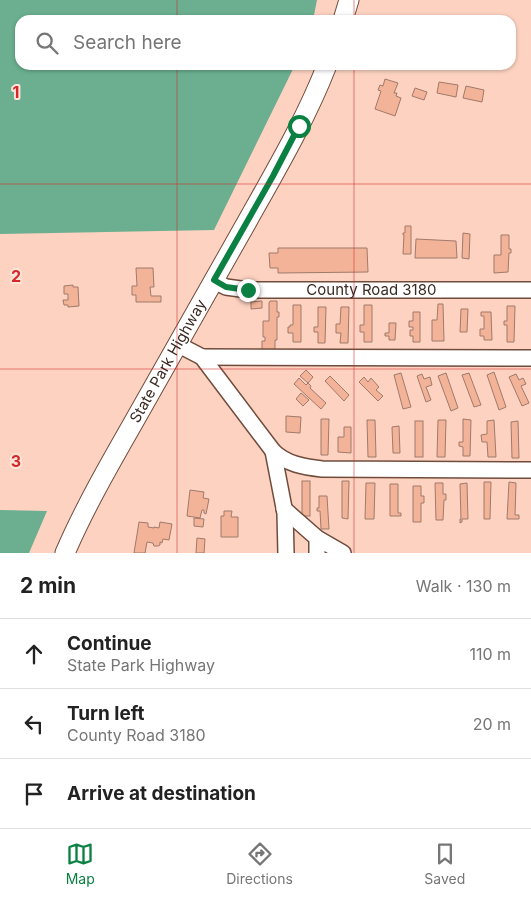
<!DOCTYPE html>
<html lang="en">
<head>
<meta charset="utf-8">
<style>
  :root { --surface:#fff; --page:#f6f6f6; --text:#222; --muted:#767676; --line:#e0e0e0; --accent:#0b8043 }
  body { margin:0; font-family:Inter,sans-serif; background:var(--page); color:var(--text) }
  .stop { position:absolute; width:15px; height:15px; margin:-11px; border:4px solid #0b8043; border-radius:50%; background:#fff }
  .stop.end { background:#0b8043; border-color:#fff; box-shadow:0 1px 5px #0008 }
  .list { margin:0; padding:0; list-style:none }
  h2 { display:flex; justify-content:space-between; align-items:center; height:65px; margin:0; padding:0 20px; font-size:21px }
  h2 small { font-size:16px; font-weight:400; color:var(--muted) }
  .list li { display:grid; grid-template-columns:32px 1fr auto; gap:15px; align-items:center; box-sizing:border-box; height:70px; padding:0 20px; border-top:1px solid var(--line) }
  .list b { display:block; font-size:19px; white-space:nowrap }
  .list p { margin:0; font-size:16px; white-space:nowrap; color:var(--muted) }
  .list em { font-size:16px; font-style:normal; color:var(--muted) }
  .icon { flex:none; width:28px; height:28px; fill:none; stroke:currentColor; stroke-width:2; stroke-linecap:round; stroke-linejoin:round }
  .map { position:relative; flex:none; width:531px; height:553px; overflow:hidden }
  .search { position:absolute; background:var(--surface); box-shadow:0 1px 4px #0004; left:15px; right:15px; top:15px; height:55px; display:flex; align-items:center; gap:12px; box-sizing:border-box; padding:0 18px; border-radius:15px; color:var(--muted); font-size:19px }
  .sheet { height:275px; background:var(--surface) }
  nav { display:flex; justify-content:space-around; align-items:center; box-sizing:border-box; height:70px; border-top:1px solid var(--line); background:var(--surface); font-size:14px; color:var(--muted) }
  nav a { display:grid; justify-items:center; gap:2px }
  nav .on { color:var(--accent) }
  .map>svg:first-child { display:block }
</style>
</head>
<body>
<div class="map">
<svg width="531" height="553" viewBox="0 0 531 553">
  <rect width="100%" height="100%" fill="#fdd2c1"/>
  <!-- forest -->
  <g fill="#6baf90">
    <path d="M 0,0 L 317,0 L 313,20 L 20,20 L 20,65 L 295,65 L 214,230 L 0,234 Z"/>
    <path d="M 0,510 L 47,511 L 29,553 L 0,553 Z"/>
  </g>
  <!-- building -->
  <g fill="#f3b398" stroke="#a07a6a">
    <path d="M 385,79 L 398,83 L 394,93 L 397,93 L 396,96 L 401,98 L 395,116 L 375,109 L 381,91 L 378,90 L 380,85 L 383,86 Z"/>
    <path d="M 439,82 L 458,85 L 456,97 L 437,93 Z"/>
    <path d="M 466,86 L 484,90 L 482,102 L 463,98 Z"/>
    <path d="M 415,88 L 427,92 L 424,100 L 412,96 Z"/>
    <path d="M 405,226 L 411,226 L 411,254 L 403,254 L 404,235 L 403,235 L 403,233 L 405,233 Z"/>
    <path d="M 463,233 L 470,234 L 469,259 L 462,258 Z"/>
    <path d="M 501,235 L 509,235 L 509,249 L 511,249 L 511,253 L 509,253 L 508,272 L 494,273 L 494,255 L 501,255 Z"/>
    <path d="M 416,239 L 456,241 L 457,258 L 415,258 Z"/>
    <path d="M 278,248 L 367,248 L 368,272 L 278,273 L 278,268 L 270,268 L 269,253 L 278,253 Z"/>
    <path d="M 136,268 L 153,268 L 154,287 L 150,287 L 151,296 L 161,296 L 161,302 L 136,302 L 136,295 L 132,295 L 132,286 L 137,286 Z"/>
    <path d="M 73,285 L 73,287 L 78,287 L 79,306 L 68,307 L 68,305 L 64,305 L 63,300 L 68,300 L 68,294 L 64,294 L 64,286 Z"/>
    <path d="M 262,301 L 262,308 L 251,309 L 251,302 Z"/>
    <path d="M 270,301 L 277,301 L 277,312 L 279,312 L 279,317 L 277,317 L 277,340 L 275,340 L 275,351 L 262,351 L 262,341 L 265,341 L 265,337 L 263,337 L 263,321 L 269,321 L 269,303 Z"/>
    <path d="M 438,304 L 443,304 L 444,341 L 432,341 L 432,320 L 437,320 Z"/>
    <path d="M 293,305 L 301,305 L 301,342 L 293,342 L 293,333 L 288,333 L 288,327 L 290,327 L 290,325 L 293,325 Z"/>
    <path d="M 364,305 L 372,305 L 372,342 L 364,342 L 364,332 L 360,332 L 360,325 L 364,325 Z"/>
    <path d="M 507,306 L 515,306 L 514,342 L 507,342 L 507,325 L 504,325 L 504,321 L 507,321 Z"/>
    <path d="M 318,307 L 326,307 L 325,343 L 318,343 L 318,332 L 314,332 L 314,327 L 318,327 Z"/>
    <path d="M 341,307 L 349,307 L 348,343 L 340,343 L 341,333 L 336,333 L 336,324 L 340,324 Z"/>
    <path d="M 461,309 L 468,309 L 467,332 L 460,332 Z"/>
    <path d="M 413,312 L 420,312 L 420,342 L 413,342 L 413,336 L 410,336 L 410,330 L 413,330 L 413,327 L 409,327 L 409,321 L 413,321 Z"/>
    <path d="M 481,312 L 491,312 L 492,340 L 484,340 L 484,336 L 480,336 L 480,329 L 484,329 L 484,316 L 481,316 Z"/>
    <path d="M 389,323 L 396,323 L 395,340 L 389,340 L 389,336 L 385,336 L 385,333 L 389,333 Z"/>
    <path d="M 306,370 L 313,377 L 308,383 L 300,376 Z"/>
    <path d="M 494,372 L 506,407 L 499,410 L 487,375 Z"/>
    <path d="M 401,373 L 411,407 L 403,409 L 394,375 Z"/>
    <path d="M 446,373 L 458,408 L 451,411 L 438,376 Z"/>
    <path d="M 469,373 L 481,405 L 474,407 L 462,375 Z"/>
    <path d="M 422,374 L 424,379 L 430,377 L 432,385 L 426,387 L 431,400 L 426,402 L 417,376 Z"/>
    <path d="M 516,374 L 519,380 L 523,378 L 526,384 L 521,386 L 529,403 L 522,406 L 509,377 Z"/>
    <path d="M 330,376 L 349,395 L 344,401 L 325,381 Z"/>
    <path d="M 364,377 L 368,382 L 371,378 L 379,387 L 376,390 L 383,396 L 378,401 L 359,382 Z"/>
    <path d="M 299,378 L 306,385 L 308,383 L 311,386 L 310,388 L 326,403 L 321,409 L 294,384 Z"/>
    <path d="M 301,393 L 309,400 L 303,406 L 296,399 Z"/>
    <path d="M 286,416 L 301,417 L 300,433 L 286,432 Z"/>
    <path d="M 321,419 L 329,419 L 328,455 L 321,455 Z"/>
    <path d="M 463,419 L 471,420 L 470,456 L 463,456 L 463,447 L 459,446 L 459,442 L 463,442 Z"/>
    <path d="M 367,420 L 375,420 L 376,457 L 368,457 Z"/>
    <path d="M 438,420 L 446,420 L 445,457 L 437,457 Z"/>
    <path d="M 494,420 L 496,457 L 488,457 L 487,442 L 482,442 L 481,435 L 487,434 L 487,421 Z"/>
    <rect x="415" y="421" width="8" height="36"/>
    <path d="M 518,421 L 519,458 L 512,458 L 511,422 Z"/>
    <path d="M 399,426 L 400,453 L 393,453 L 392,427 Z"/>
    <path d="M 344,427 L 351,427 L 351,453 L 338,452 L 338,437 L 344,437 Z"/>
    <rect x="302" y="481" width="8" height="35"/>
    <path d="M 342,481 L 349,481 L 348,519 L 342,518 Z"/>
    <path d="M 484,482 L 491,482 L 490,519 L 484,519 Z"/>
    <path d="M 509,482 L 516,483 L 515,515 L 519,515 L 519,519 L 507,519 Z"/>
    <path d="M 366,483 L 375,483 L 374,519 L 365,519 Z"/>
    <path d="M 435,483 L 443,483 L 443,494 L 446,494 L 446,500 L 444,500 L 443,520 L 436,520 Z"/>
    <path d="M 467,483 L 468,519 L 462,519 L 462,522 L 460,523 L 460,519 L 461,519 L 460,484 Z"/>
    <path d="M 390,484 L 398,484 L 398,513 L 401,513 L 401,516 L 390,516 Z"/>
    <path d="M 413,486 L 421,486 L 421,496 L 424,496 L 424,503 L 421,503 L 421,522 L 413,522 Z"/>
    <path d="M 190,490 L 204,492 L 203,498 L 209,499 L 206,514 L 204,513 L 204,510 L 202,510 L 200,518 L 187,516 Z"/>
    <path d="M 319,496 L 327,496 L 329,529 L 321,529 L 320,511 L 317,511 L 317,508 L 319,508 Z"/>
    <path d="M 224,511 L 232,511 L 231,517 L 238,517 L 238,537 L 221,537 L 221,516 L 224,516 Z"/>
    <path d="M 194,518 L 204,519 L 203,527 L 194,526 Z"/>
    <path d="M 139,522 L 148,523 L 148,527 L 154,528 L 154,527 L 159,528 L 160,522 L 172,524 L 169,540 L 163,539 L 162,543 L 160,542 L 160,545 L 158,546 L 154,546 L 153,543 L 147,542 L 145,553 L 134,553 Z"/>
    <path d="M 197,538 L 205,539 L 204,553 L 196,553 Z"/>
  </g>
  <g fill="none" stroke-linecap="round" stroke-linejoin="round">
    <!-- minor casing -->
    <g stroke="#704c3d" stroke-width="18">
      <g id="minor">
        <path id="s1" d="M 214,281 L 226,287 L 248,290 L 531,290"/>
        <path d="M 177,344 L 202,357 L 273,451 C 286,464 304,467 322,469 L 531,470"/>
        <path d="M 202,357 L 531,358"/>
        <path d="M 273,451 L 285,513 L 286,553"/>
        <path d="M 284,509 L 317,538 L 317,553"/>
        <path d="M 317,538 L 343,553"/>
      </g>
    </g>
    <!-- major casing -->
    <g stroke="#704c3d" stroke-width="21">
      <g id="major">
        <path d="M 343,20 L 349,0"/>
        <path id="s2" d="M 65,553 C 84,509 108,467 132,425 C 170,357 209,289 248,220 C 276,170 306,119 327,65"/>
      </g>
    </g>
    <!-- minor -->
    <use href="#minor" stroke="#fff" stroke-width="15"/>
    <!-- major -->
    <use href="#major" stroke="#fff" stroke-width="19"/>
  </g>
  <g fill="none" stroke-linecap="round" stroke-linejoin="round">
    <!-- route -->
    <path stroke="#0b8043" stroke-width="6" d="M 248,290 L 226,287 L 214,280 L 273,176 L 299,126"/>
  </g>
  <!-- grid -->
  <path fill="none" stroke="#d62828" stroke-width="1" stroke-opacity="0.55" d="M 177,0 L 177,20M 354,0 L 354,20M 177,65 L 177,553M 354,65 L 354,553M 0,184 L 531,184M 0,369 L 531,369"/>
  <g text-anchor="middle" stroke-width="4" stroke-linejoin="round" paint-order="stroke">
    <!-- street labels -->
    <g font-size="15" fill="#3a2a23" stroke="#fee4d9">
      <text dy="5" stroke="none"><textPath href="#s1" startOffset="159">County Road 3180</textPath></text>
      <text dy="5" stroke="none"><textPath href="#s2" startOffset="218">State Park Highway</textPath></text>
    </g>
  </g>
  <g font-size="16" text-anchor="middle" font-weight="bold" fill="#d62828" stroke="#fee4d9" stroke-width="4" stroke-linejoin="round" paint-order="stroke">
    <text x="16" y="98">1</text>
    <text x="16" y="282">2</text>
    <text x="16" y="467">3</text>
  </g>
</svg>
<div class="stop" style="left:299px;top:126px"></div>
<div class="stop end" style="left:248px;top:290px"></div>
<div class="search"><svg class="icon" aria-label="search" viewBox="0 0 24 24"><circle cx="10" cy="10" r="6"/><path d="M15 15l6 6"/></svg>Search here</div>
</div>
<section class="sheet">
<h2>2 min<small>Walk · 130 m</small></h2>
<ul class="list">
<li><svg class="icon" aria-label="ahead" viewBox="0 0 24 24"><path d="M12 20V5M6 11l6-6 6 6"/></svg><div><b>Continue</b><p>State Park Highway</p></div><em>110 m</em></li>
<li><svg class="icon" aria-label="left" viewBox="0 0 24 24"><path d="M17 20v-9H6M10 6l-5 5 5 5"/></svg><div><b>Turn left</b><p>County Road 3180</p></div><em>20 m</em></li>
<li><svg class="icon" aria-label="arrive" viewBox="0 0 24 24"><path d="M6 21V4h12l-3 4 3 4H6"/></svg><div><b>Arrive at destination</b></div></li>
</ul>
</section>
<nav>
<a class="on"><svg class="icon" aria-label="map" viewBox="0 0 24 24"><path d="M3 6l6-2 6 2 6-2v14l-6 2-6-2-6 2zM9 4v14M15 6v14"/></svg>Map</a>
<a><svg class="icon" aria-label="directions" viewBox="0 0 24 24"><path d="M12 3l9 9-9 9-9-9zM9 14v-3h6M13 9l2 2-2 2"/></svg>Directions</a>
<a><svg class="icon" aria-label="saved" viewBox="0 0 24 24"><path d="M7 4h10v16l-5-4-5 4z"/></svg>Saved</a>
</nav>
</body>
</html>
